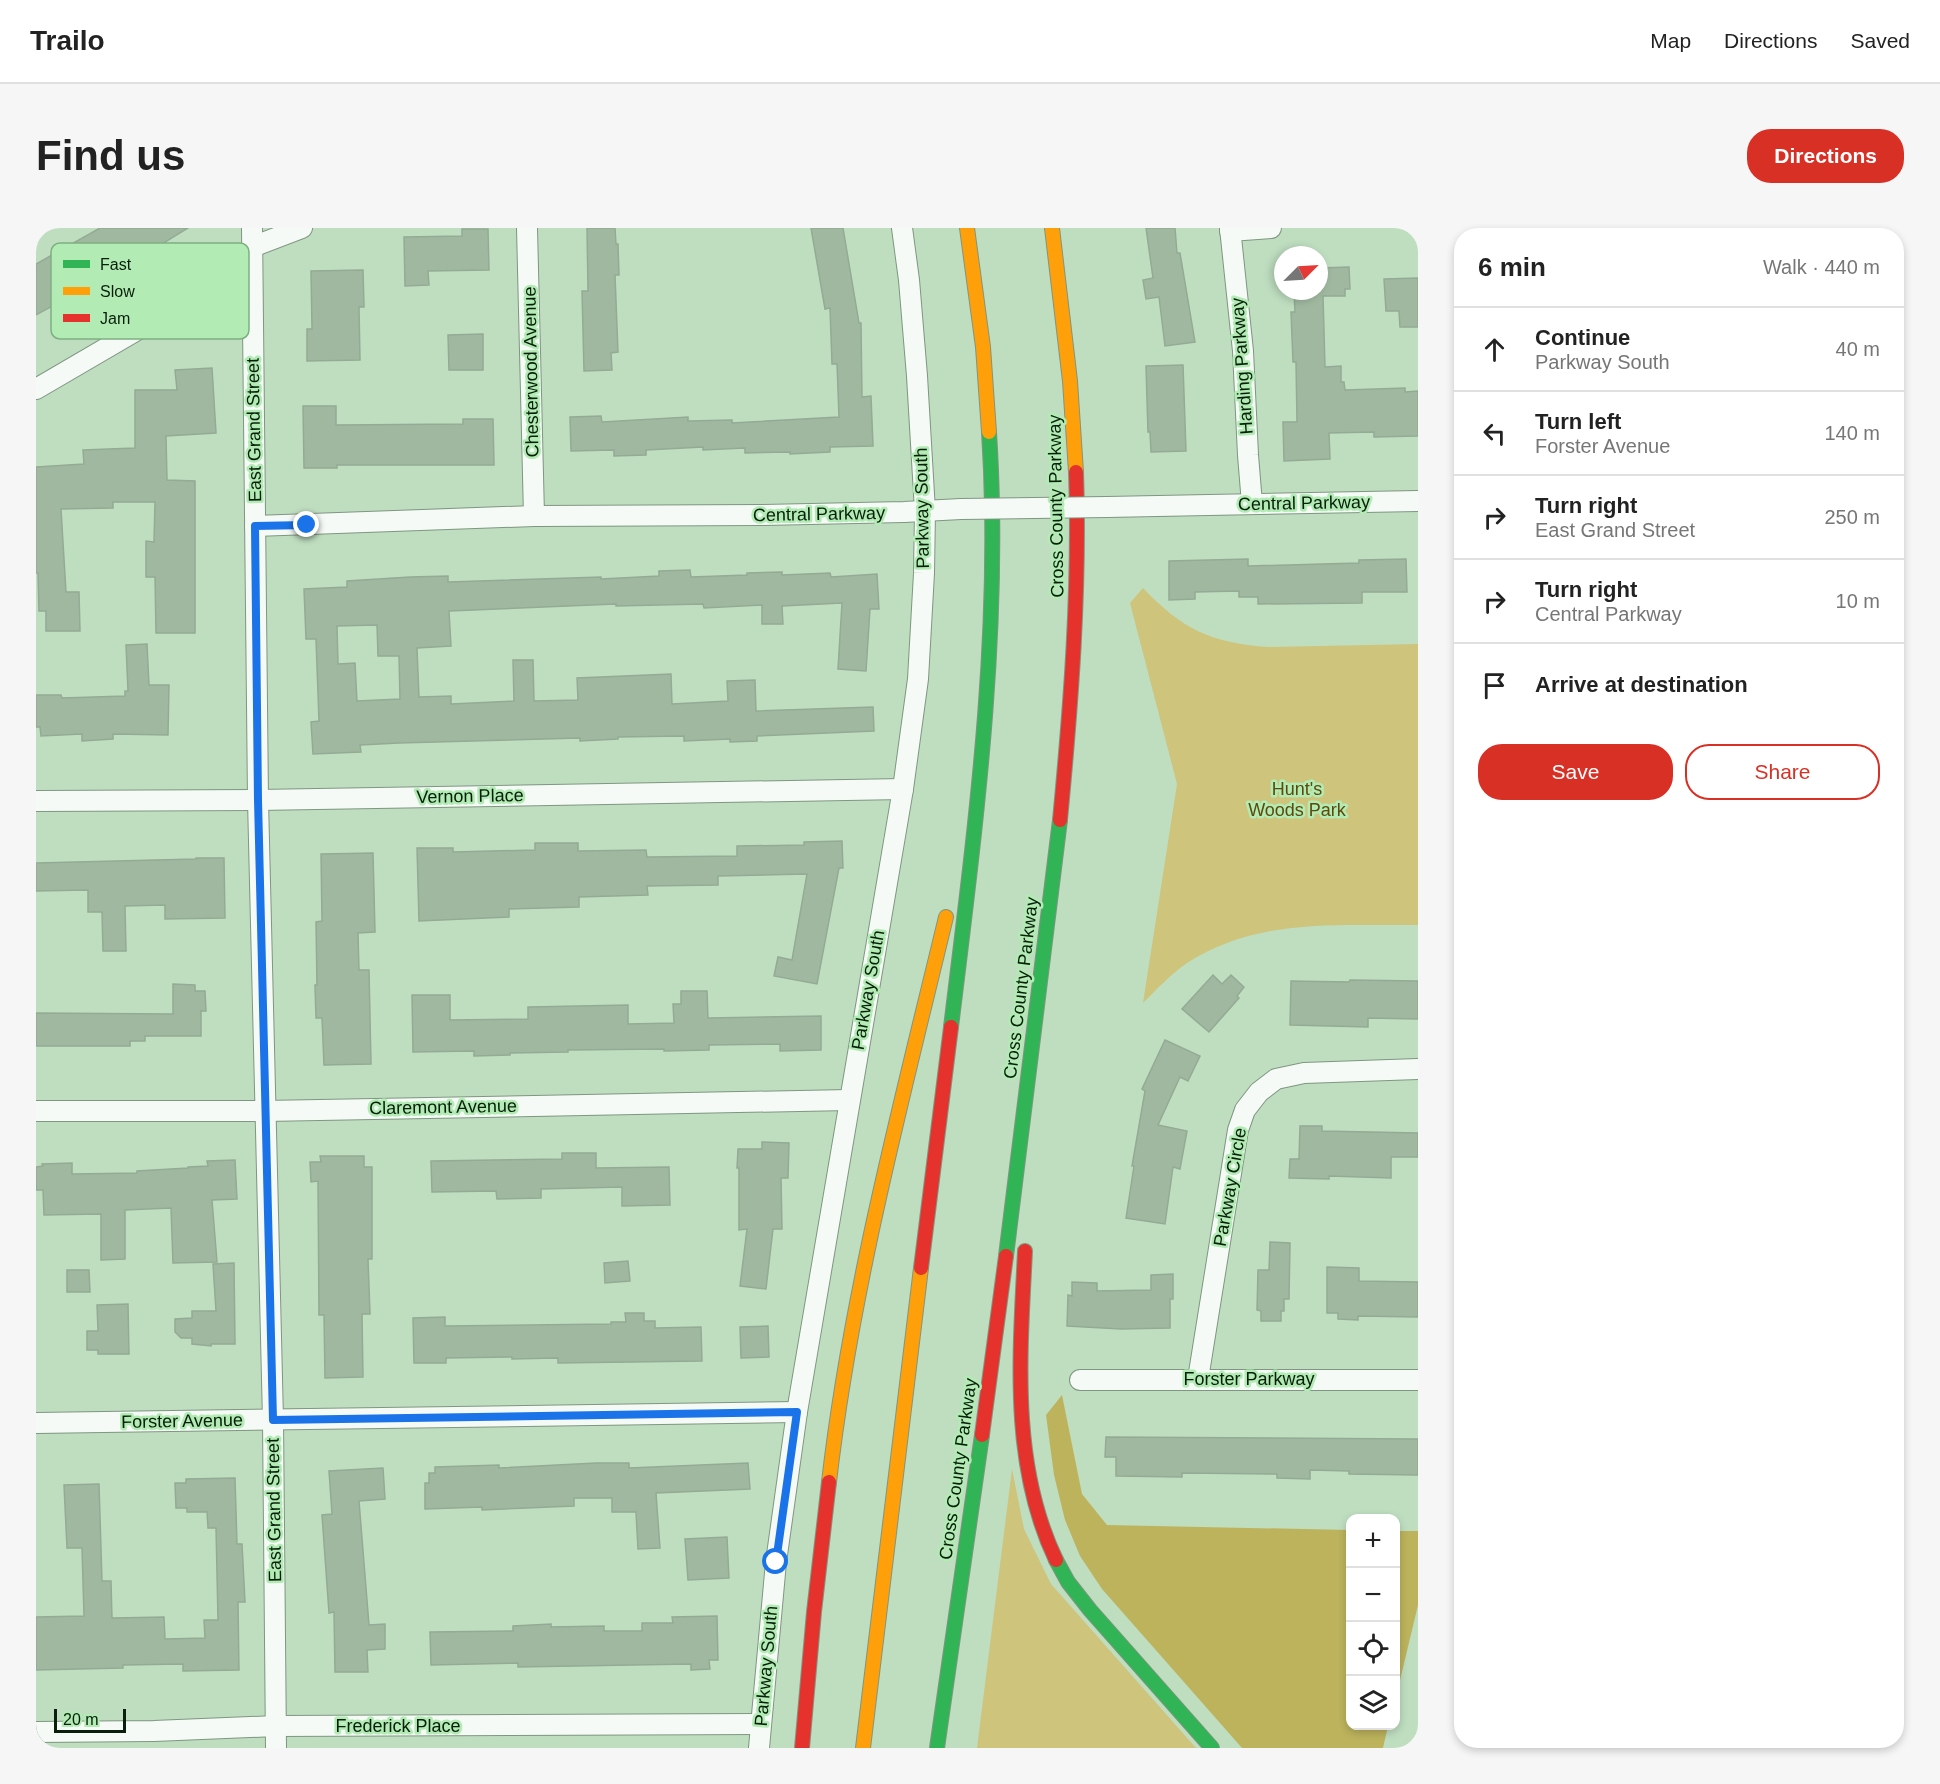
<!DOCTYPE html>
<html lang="en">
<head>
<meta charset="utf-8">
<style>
  :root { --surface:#fff; --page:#f6f6f6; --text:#222; --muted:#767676; --line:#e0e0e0; --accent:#d93025 }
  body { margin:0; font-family:Helvetica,sans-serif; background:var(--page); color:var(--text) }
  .controls { position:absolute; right:18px; bottom:18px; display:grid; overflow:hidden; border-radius:12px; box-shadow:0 3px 9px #0003 }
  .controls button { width:54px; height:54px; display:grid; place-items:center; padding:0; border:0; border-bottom:2px solid var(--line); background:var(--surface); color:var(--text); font:30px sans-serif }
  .compass { position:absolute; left:1238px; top:18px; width:54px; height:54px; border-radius:50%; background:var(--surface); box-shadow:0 3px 9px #0003; rotate:66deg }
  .scale { position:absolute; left:18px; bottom:15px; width:72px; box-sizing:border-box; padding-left:6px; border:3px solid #091f0b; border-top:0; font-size:16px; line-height:21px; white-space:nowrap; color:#091f0b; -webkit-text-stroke:4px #b2ebb4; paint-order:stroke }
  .stop { position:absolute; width:18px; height:18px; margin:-14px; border:4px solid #1a73e8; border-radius:50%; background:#fff }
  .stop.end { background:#1a73e8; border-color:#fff; box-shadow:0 2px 6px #0008 }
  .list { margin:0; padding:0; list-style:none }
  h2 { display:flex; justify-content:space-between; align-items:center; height:78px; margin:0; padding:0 24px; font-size:26px }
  h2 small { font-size:20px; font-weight:400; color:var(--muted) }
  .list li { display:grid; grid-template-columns:39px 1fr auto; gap:18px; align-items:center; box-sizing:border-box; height:84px; padding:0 24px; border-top:2px solid var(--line) }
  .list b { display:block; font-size:22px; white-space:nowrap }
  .list p { margin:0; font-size:20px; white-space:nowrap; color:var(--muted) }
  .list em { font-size:20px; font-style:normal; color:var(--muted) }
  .actions { display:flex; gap:12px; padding:18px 24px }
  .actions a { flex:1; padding:14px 0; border:2px solid var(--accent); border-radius:24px; text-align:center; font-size:21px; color:var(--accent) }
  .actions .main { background:var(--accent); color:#fff }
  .icon { flex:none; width:33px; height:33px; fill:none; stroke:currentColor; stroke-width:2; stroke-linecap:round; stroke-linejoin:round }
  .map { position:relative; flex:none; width:1382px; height:1520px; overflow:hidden; border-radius:24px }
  header { display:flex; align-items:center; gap:36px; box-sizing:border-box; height:84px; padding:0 30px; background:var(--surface); border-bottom:2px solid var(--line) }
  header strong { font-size:28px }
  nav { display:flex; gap:33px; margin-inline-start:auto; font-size:21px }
  .intro { display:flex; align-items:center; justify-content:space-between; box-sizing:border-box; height:144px; padding:0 36px }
  h1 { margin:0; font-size:42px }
  .button { padding:15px 27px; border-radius:24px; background:var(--accent); color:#fff; font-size:21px; font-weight:700 }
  main { display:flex; gap:36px; padding:0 36px }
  aside { flex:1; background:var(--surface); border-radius:24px; box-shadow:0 3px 9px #0003 }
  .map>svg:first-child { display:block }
</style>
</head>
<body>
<header>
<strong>Trailo</strong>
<nav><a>Map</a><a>Directions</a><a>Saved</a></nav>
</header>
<div class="intro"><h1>Find us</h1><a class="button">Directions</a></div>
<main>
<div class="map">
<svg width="1382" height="1520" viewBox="0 0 1382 1520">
  <rect width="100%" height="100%" fill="#bfdec0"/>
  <!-- green -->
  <g fill="#cec47c">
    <path d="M 1107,360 C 1146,401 1175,415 1232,419 L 1382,416 L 1382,697 C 1301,698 1223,689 1151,735 C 1135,746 1121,761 1107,775 L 1141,556 L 1094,375 Z"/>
    <path d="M 976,1241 L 988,1301 L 1015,1356 L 1160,1520 L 941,1520 Z"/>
  </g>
  <!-- forest -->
  <g fill="#bdb35d">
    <path d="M 1026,1167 L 1046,1266 L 1071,1297 L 1314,1302 L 1314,1498 L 1352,1498 L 1347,1520 L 1206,1520 L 1066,1361 L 1044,1328 L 1029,1292 L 1018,1247 L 1010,1187 Z"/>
    <path d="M 1360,1303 L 1382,1303 L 1382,1377 L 1360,1469 Z"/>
  </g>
  <!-- building -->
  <g fill="#a0b8a0" stroke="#93ab94" stroke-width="1.5" fill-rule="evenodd">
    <path d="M 64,0 L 152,0 L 85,41 L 90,49 L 55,70 L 49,60 L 0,87 L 0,36 Z"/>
    <path d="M 551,0 L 579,0 L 580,16 L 582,16 L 583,47 L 579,47 L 582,124 L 575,125 L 576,142 L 548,143 L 546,63 L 552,63 Z"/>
    <path d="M 775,0 L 807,0 L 823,95 L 825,95 L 826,169 L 835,168 L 837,218 L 794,219 L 794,224 L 754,226 L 754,224 L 709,225 L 709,220 L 667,222 L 667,219 L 610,222 L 610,227 L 578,228 L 578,222 L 535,223 L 534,189 L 565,188 L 566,194 L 652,189 L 652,193 L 696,192 L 696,195 L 803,189 L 801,136 L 796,136 L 794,80 L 789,81 Z"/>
    <path d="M 1110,0 L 1139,0 L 1141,25 L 1144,25 L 1159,114 L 1129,118 L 1123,69 L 1110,71 L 1107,52 L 1117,50 Z"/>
    <path d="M 426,1 L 452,1 L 453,42 L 392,43 L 393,57 L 369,58 L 368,9 L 426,8 Z"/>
    <path d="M 1313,39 L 1314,61 L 1309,61 L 1309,68 L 1287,68 L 1289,139 L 1305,138 L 1305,154 L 1308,154 L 1309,162 L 1369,160 L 1369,164 L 1382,163 L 1382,208 L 1338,209 L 1338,204 L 1293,205 L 1294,231 L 1248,233 L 1247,194 L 1261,194 L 1260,134 L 1257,134 L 1255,84 L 1259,84 L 1258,63 L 1283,63 L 1283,40 Z"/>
    <path d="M 327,42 L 328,79 L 323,79 L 324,132 L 271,133 L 271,101 L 276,101 L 275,43 Z"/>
    <path d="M 1382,50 L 1382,99 L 1364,99 L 1363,83 L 1350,83 L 1348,51 Z"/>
    <path d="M 447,106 L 447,142 L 413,142 L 412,107 Z"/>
    <path d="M 1147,137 L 1150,223 L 1115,224 L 1114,204 L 1112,204 L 1110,138 Z"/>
    <path d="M 176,140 L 180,205 L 130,208 L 131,252 L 159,253 L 159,405 L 120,405 L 119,349 L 110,349 L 110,313 L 118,314 L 119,274 L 77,274 L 77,280 L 25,281 L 30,364 L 43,364 L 44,403 L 10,403 L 10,383 L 3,383 L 2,345 L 0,345 L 0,239 L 48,236 L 47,222 L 99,220 L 99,162 L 141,162 L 139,142 Z"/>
    <path d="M 267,178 L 300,178 L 300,197 L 427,196 L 427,191 L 457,191 L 458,237 L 301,237 L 301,240 L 268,240 Z"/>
    <path d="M 1212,331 L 1212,338 L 1323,335 L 1323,332 L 1370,331 L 1371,364 L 1326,364 L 1326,375 L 1222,376 L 1222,369 L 1203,369 L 1203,363 L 1159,364 L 1159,371 L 1133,372 L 1133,333 Z"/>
    <path d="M 654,342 L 655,349 L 711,347 L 711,345 L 746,344 L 746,347 L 794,345 L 795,349 L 841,346 L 843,381 L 834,381 L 830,443 L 802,441 L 806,375 L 746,378 L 747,396 L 726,396 L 726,377 L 668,380 L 667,376 L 580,378 L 580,376 L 413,383 L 415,418 L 381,420 L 383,469 L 415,468 L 415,476 L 478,473 L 477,432 L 497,432 L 498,473 L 542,472 L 541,450 L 635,446 L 636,476 L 692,473 L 691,453 L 719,452 L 720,483 L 837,479 L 838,503 L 721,508 L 721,513 L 694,514 L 694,511 L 648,513 L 648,508 L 582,509 L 582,511 L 544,513 L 544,510 L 363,515 L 324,517 L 325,524 L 277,526 L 275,494 L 283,493 L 280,411 L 270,411 L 268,361 L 311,359 L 311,353 L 374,349 L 412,348 L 412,354 L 565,349 L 565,351 L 623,348 L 623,343 ZM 341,397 L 342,428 L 363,428 L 364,471 L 321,473 L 319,435 L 302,436 L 301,398 Z"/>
    <path d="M 111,416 L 113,457 L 133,457 L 132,507 L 77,506 L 77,511 L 46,513 L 46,506 L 5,508 L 4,499 L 0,499 L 0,467 L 25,467 L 26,470 L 89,468 L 89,463 L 92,463 L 90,417 Z"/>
    <path d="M 806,613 L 807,640 L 803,640 L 781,756 L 738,748 L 742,729 L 756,732 L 771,646 L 682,648 L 682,657 L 611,658 L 612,667 L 543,669 L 543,679 L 473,681 L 473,689 L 383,693 L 381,620 L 417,620 L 417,624 L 499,622 L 499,615 L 542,615 L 542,623 L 610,622 L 611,629 L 701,628 L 701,618 L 768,617 L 768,614 Z"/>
    <path d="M 337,625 L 339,704 L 322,705 L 323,742 L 333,742 L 335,836 L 288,837 L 286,790 L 280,790 L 279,757 L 281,757 L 280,694 L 286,693 L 285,626 Z"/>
    <path d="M 160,630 L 188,630 L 189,690 L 129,691 L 129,677 L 89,678 L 90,723 L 67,723 L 66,684 L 52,684 L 52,662 L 0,663 L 0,635 L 160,631 Z"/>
    <path d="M 1177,747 L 1186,756 L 1195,747 L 1208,759 L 1201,768 L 1203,770 L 1173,804 L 1146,781 Z"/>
    <path d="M 1314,752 L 1382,753 L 1382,791 L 1332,790 L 1332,799 L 1254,797 L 1255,753 L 1313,754 Z"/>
    <path d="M 137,756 L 159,757 L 159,763 L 169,763 L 170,783 L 165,783 L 165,808 L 109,808 L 109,813 L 94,813 L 94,818 L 0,818 L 0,785 L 137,786 Z"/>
    <path d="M 645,763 L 671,763 L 672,790 L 785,788 L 785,822 L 744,823 L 744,816 L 673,817 L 673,822 L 628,823 L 628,821 L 532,822 L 532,824 L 474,825 L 474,827 L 438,828 L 438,823 L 377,824 L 376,767 L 414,767 L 414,792 L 492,791 L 492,779 L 592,777 L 592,796 L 638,795 L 637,776 L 645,776 Z"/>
    <path d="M 1129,812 L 1164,828 L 1152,853 L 1144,849 L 1122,897 L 1151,903 L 1144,941 L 1137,939 L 1129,996 L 1090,990 L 1098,938 L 1096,938 L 1109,863 L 1106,861 Z"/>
    <path d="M 1264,898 L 1286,898 L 1286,903 L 1382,905 L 1382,929 L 1355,929 L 1355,950 L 1293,948 L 1293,951 L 1253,950 L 1254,931 L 1263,931 Z"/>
    <path d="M 726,914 L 753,915 L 752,950 L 745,950 L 746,1001 L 737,1001 L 730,1061 L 704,1058 L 711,1001 L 703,1002 L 703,940 L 701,940 L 702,921 L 726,921 Z"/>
    <path d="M 526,925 L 560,925 L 560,940 L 633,939 L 634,977 L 586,978 L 586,959 L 505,961 L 505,970 L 461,971 L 460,963 L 396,964 L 395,933 L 526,931 Z"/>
    <path d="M 284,928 L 328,928 L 328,939 L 336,939 L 336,1031 L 332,1031 L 334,1086 L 326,1086 L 327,1149 L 289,1150 L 288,1087 L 283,1087 L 282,953 L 275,954 L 274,934 L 285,934 Z"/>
    <path d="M 199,932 L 201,971 L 176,972 L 181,1034 L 137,1035 L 135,980 L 89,982 L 89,1031 L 65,1032 L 65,986 L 8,987 L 7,962 L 0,962 L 0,939 L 7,938 L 6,936 L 36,935 L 36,946 L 101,945 L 101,943 L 152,940 L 152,939 L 172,938 L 171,933 Z"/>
    <path d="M 1234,1014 L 1254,1015 L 1253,1071 L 1248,1071 L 1248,1083 L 1245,1083 L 1245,1093 L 1225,1093 L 1225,1083 L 1221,1082 L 1222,1042 L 1233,1042 Z"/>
    <path d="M 592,1033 L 594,1053 L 569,1055 L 568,1035 Z"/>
    <path d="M 198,1035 L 199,1116 L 175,1116 L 175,1118 L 156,1116 L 156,1110 L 145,1110 L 139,1104 L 139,1091 L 156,1090 L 156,1083 L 180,1083 L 177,1036 Z"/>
    <path d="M 1291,1039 L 1323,1040 L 1323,1053 L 1382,1054 L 1382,1089 L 1322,1088 L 1322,1092 L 1302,1091 L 1302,1085 L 1291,1085 Z"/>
    <path d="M 31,1042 L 53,1042 L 54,1064 L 31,1064 Z"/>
    <path d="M 1137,1046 L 1137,1071 L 1134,1071 L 1134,1100 L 1085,1101 L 1031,1098 L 1032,1067 L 1036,1068 L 1036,1054 L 1061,1055 L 1061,1063 L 1115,1062 L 1115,1047 Z"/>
    <path d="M 92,1076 L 93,1126 L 62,1126 L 62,1122 L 51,1122 L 51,1103 L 62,1103 L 61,1077 Z"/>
    <path d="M 589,1085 L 608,1085 L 608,1093 L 619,1093 L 619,1100 L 665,1099 L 666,1133 L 522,1135 L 522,1130 L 476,1131 L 476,1129 L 410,1130 L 410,1135 L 378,1135 L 377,1090 L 409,1089 L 409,1098 L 575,1096 L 575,1094 L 590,1094 Z"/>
    <path d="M 732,1098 L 733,1129 L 705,1130 L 704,1099 Z"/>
    <path d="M 1070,1209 L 1382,1211 L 1382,1247 L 1313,1246 L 1313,1243 L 1274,1242 L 1274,1251 L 1241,1250 L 1241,1246 L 1146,1245 L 1146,1249 L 1080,1248 L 1080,1229 L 1069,1229 Z"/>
    <path d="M 560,1235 L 593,1235 L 593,1240 L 712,1235 L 714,1261 L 620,1265 L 624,1320 L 602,1321 L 600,1284 L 576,1284 L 576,1270 L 538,1270 L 538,1278 L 446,1282 L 446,1279 L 389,1281 L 389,1255 L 393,1255 L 393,1245 L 399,1245 L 399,1239 L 463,1237 L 463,1240 Z"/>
    <path d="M 347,1240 L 349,1271 L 323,1273 L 333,1397 L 349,1396 L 349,1421 L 331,1422 L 332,1444 L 299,1444 L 298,1384 L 293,1385 L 286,1287 L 296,1286 L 293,1243 Z"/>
    <path d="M 199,1250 L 201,1316 L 206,1316 L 209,1374 L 202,1374 L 203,1442 L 147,1443 L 147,1436 L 87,1437 L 87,1440 L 0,1442 L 0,1389 L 48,1388 L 46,1320 L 31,1320 L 28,1257 L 63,1256 L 66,1353 L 75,1353 L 76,1390 L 128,1389 L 129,1411 L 169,1410 L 168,1392 L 182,1392 L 180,1300 L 172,1300 L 171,1284 L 151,1284 L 151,1280 L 140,1280 L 139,1255 L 150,1255 L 150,1251 Z"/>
    <path d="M 691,1309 L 693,1350 L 652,1352 L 649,1311 Z"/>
    <path d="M 681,1388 L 682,1432 L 673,1432 L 674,1441 L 655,1442 L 655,1436 L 482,1439 L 482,1435 L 395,1437 L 394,1404 L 477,1403 L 477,1398 L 515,1396 L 515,1399 L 568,1398 L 568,1403 L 606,1403 L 606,1395 L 637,1395 L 636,1389 Z"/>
  </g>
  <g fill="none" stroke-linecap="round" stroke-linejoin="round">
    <!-- street casing -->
    <g stroke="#7f9680" stroke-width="22">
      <g id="street">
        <path d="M 216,0 L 222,572 L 237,1192 L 240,1520"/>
        <path d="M 491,0 L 498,288"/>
        <path d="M 1194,0 L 1207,123 L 1212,227 L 1216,276"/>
        <path d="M 1194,3 L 1235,0"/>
        <path d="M 216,19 L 266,0"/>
        <path d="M 0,161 L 216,35"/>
        <path d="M 1071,279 L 1382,273"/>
        <path d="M 219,298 L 498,288 L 727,287 L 868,284 L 925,281"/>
        <path d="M 0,573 L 222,572 L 867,561"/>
        <path d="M 0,883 L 229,883 L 813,872"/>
        <path d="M 1162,1151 L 1202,902 L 1209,882 L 1223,864 L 1240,851 L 1268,845 L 1382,841"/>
        <path d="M 1044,1152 L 1382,1152"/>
        <path d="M 0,1195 L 761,1184"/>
        <path d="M 0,1504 L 118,1503 L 240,1498 L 724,1496"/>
        <path d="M 723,1520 L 740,1334 L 761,1184 L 867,561 L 882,451 L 888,345 L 889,283 L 881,148 L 873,52 L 866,0"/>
      </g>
    </g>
    <!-- fast casing -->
    <g stroke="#7f9680" stroke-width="16">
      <g id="fast">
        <path d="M 915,799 C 939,602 966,403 953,204"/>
        <path d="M 970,1028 L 1024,592"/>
        <path d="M 1020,1332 L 1032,1354 L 1054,1382 L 1176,1520"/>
        <path d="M 901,1520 L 946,1207"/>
      </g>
    </g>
    <!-- slow casing -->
    <g stroke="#7f9680" stroke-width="16">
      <g id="slow">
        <path d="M 931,0 L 947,119 L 953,204"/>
        <path d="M 1016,0 L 1034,153 L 1040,244"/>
        <path d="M 793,1254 C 815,1063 865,876 910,689"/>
        <path d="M 827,1520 L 885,1040"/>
      </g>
    </g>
    <!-- jam casing -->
    <g stroke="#7f9680" stroke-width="16">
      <g id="jam">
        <path d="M 1024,592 C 1035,476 1044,360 1040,244"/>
        <path d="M 989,1023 C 984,1127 974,1236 1020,1332"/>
        <path d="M 885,1040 L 915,799"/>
        <path d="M 946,1207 L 970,1028"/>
        <path d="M 766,1520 L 778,1384 L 793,1254"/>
      </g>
    </g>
    <!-- street -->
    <use href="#street" stroke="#f5faf6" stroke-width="20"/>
    <!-- fast -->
    <use href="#fast" stroke="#30b455" stroke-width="14"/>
    <!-- slow -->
    <use href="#slow" stroke="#ff9f0a" stroke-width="14"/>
    <!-- jam -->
    <use href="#jam" stroke="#e5322d" stroke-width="14"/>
    <!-- street-bridge casing -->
    <g stroke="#7f9680" stroke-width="22" stroke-linecap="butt">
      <path id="street-bridge" d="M 925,281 L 1071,279"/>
    </g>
    <!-- street-bridge -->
    <use href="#street-bridge" stroke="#f5faf6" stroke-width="20"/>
  </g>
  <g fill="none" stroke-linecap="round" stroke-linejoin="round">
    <!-- route -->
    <path stroke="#1a73e8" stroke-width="8" d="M 271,297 L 219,298 L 222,572 L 237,1192 L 761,1184 L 740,1334"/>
  </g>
  <g text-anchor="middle" stroke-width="5" stroke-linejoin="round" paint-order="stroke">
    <!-- street labels -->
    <g font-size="18" fill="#091f0b" stroke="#b2ebb4">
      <text transform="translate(1206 138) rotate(-94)" y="6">Harding Parkway</text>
      <text transform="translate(495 144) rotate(-91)" y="6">Chesterwood Avenue</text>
      <text transform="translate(218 202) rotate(-91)" y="6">East Grand Street</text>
      <text transform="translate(1268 275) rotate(-1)" y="6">Central Parkway</text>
      <text transform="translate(1020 278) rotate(-91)" y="6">Cross County Parkway</text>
      <text transform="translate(886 280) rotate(-91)" y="6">Parkway South</text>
      <text transform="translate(783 286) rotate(-1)" y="6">Central Parkway</text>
      <text transform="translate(434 568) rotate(-1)" y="6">Vernon Place</text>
      <text transform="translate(985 760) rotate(-83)" y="6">Cross County Parkway</text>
      <text transform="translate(832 762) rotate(-80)" y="6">Parkway South</text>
      <text transform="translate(407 879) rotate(-1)" y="6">Claremont Avenue</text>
      <text transform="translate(1194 959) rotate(-80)" y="6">Parkway Circle</text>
      <text x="1213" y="1157">Forster Parkway</text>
      <text transform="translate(146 1193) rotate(-1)" y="6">Forster Avenue</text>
      <text transform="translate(922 1241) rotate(-82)" y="6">Cross County Parkway</text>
      <text transform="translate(238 1282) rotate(-91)" y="6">East Grand Street</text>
      <text transform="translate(730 1438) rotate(-85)" y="6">Parkway South</text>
      <text x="362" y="1504">Frederick Place</text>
    </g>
    <!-- park labels -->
    <g font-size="18" fill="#5f480a" stroke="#b2ebb4">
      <text x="1261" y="567">Hunt's<tspan x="1261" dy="21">Woods Park</tspan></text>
    </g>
  </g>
  <!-- legend -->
  <rect x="15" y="15" width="198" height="96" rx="9" fill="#b2ebb4" stroke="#7fae81" stroke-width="1.5"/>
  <rect x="27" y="32" width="27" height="8" fill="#30b455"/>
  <rect x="27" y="59" width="27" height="8" fill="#ff9f0a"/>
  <rect x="27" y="86" width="27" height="8" fill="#e5322d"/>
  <g font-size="16" fill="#091f0b">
    <text x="64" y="42">Fast</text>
    <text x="64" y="69">Slow</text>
    <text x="64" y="96">Jam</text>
  </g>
</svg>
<div class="controls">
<button>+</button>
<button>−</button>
<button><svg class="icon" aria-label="locate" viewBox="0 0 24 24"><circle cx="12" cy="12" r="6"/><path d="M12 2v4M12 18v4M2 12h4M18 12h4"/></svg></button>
<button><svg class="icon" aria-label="layers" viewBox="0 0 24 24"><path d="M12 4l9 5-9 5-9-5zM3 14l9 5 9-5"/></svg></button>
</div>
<svg class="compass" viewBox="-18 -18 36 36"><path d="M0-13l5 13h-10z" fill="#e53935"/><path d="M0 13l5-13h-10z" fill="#767676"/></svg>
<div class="scale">20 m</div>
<div class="stop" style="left:740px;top:1334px"></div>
<div class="stop end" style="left:271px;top:297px"></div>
</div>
<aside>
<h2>6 min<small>Walk · 440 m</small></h2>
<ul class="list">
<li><svg class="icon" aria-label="ahead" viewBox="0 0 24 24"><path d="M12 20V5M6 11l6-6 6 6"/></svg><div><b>Continue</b><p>Parkway South</p></div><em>40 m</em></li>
<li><svg class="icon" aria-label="left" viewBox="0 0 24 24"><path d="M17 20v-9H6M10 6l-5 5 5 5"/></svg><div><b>Turn left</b><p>Forster Avenue</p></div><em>140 m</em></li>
<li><svg class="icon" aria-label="right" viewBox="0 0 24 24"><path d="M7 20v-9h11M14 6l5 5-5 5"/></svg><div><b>Turn right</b><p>East Grand Street</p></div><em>250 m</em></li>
<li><svg class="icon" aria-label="right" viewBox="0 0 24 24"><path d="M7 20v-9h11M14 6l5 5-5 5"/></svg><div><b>Turn right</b><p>Central Parkway</p></div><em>10 m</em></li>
<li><svg class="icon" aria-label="arrive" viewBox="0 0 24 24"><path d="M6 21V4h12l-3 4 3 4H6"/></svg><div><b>Arrive at destination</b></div></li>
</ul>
<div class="actions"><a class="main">Save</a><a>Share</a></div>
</aside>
</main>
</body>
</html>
